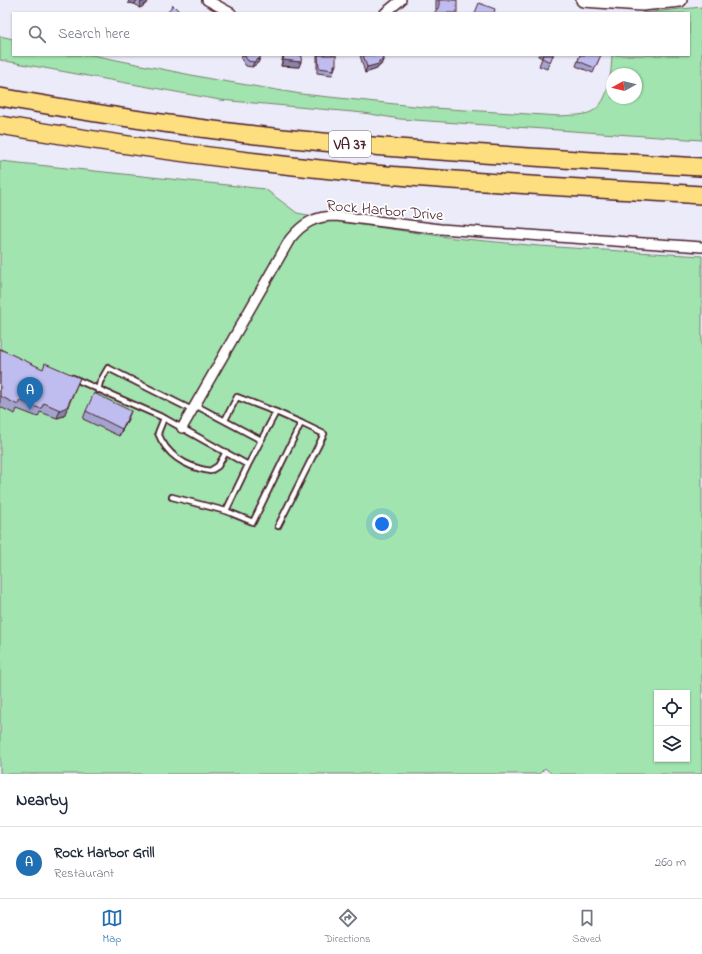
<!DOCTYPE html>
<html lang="en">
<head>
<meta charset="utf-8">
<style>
  :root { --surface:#fff; --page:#f2f2f3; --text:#1f2937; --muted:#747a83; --line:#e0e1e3; --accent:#1f6fb2 }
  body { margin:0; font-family:"Indie Flower",sans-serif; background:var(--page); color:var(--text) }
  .controls { position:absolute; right:12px; bottom:12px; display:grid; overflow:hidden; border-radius:0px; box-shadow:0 1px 3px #0004 }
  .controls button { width:36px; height:36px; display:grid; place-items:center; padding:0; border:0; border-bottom:1px solid var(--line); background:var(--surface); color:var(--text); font:20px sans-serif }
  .compass { position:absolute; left:606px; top:68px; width:36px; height:36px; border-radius:50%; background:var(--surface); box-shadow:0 1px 3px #0004; rotate:262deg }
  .you { position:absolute; left:382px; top:524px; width:14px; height:14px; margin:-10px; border:3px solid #fff; border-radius:50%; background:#1a73e8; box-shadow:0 0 0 6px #1a73e833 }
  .badge { display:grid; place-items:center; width:26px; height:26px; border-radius:50%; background:var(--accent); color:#fff; font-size:13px; font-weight:700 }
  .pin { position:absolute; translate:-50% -33px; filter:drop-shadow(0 1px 2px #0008) }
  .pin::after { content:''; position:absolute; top:21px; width:14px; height:12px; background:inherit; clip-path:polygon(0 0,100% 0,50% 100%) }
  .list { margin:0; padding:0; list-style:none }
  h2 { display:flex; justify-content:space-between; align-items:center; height:52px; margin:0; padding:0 16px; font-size:17px }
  h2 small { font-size:13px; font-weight:400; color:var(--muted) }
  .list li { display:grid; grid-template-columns:26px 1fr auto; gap:12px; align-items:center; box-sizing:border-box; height:72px; padding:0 16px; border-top:1px solid var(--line) }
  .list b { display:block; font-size:15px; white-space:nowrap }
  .list p { margin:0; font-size:13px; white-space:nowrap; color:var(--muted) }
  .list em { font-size:13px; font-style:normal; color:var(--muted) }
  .icon { flex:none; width:22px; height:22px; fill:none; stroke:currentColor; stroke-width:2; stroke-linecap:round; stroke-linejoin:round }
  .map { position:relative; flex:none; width:702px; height:774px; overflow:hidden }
  .search { position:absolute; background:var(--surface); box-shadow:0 1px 3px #0004; left:12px; right:12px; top:12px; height:44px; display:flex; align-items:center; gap:10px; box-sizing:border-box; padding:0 14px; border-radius:0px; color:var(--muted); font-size:15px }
  .sheet { height:124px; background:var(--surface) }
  nav { display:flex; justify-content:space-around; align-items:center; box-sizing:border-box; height:56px; border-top:1px solid var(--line); background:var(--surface); font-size:11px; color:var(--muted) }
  nav a { display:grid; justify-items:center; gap:2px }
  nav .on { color:var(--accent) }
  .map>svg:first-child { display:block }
</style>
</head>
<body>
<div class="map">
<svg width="702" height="774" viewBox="0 0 702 774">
  <rect width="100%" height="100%" fill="#ecebfa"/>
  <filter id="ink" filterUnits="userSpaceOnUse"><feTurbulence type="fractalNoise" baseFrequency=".025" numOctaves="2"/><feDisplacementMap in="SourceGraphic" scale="8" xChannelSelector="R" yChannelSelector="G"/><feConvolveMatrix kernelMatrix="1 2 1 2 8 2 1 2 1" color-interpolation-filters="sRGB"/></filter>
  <g filter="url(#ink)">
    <!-- green -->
    <g fill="#a1e4af" stroke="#76826d" fill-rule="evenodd">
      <path d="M 702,7 L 702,140 L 400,119 L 364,113 L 220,100 L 0,60 L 0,36 L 13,39 L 13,55 L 92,55 L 211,79 L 301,94 L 433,108 L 560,116 C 570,115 582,116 591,112 C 610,103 611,72 612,55 L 689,55 L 689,13 L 642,13 ZM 612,74 L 636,74 L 636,98 L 612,98 Z"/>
      <path d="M 0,161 L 265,189 L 297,213 L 356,224 L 454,238 L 539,246 L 702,256 L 702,774 L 552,774 L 545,768 L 539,774 L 0,774 ZM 657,693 L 687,693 L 687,759 L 657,759 Z"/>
    </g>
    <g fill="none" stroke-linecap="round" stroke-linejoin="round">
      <!-- service casing -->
      <g stroke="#4a1f2b" stroke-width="8">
        <g id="service">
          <path d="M 73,378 L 164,418 L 248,465 L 276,412 L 301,423 L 253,522 L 226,511 L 248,465"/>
          <path d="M 98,390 L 100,382 L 108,368 L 192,410"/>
          <path d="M 195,405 L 261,440"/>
          <path d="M 164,418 L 158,433 C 167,456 186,467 210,471 L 218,466 L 226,452"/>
          <path d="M 225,420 L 237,397 L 276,412"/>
          <path d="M 172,497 L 226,511"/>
          <path d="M 278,526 L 324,434 L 301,423"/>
        </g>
      </g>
      <!-- minor casing -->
      <g stroke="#4a1f2b" stroke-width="12">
        <g id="minor">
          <path d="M 207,0 L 231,13"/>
          <path d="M 385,13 L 401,0"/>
          <path d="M 182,428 L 290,239 C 303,223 315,216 336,216 L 440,229 L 702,247"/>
        </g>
      </g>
      <!-- secondary casing -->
      <g stroke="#4a1f2b" stroke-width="16">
        <path id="secondary" d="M 583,0 L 642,4 L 680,0"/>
      </g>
      <!-- motorway casing -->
      <g stroke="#4a1f2b" stroke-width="20">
        <g id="motorway">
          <path d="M 0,97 C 107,116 215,132 323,142 C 449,153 576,160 702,167"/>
          <path d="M 0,125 C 120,145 241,162 362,173 C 475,183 589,188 702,195"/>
        </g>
      </g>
      <!-- service -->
      <use href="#service" stroke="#fff" stroke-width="4.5"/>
      <!-- minor -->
      <use href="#minor" stroke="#fff" stroke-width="9"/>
      <!-- secondary -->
      <use href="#secondary" stroke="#fff" stroke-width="13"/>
      <!-- motorway -->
      <use href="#motorway" stroke="#fedf80" stroke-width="17"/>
    </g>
    <!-- wall -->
    <g fill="#a4a3ce" stroke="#4a1f2b">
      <path d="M 129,0 L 150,0 L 142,7 L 139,8 L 135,4 L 128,3 Z"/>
      <path d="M 436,0 L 457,0 L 436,10 Z"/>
      <path d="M 242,55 L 261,55 L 258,63 L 252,67 L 246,66 L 241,59 Z"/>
      <path d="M 283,55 L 302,55 L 299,67 L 281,66 Z"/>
      <path d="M 317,55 L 336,55 L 334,70 L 332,75 L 317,73 Z"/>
      <path d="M 360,55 L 382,55 L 383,60 L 381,65 L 379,66 L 377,69 L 365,73 Z"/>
      <path d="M 538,55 L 554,55 L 552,56 L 547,69 L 539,66 L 542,58 L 538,56 Z"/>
      <path d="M 580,55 L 599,59 L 593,73 L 576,66 Z"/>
      <path d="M 0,349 L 76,386 L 64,416 L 57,418 L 40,412 L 38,417 L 17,409 L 15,414 L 0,407 Z"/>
      <path d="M 86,411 L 128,419 L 119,436 L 83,419 Z"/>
    </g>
    <!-- shaded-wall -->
    <g fill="#8684a7" stroke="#4a1f2b">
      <path d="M 129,0 L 137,0 L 135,4 L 128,3 Z"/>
      <path d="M 146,0 L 150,0 L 142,7 L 139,8 L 141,2 Z"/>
      <path d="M 260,58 L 258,63 L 252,67 L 254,62 Z"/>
      <path d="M 283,60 L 301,62 L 299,67 L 281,66 Z"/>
      <path d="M 383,60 L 381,65 L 379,66 L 377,69 L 365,73 L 367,67 L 379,61 Z"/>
      <path d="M 334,65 L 336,65 L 334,70 Z"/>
      <path d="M 80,378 L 64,416 L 57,418 L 60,410 Z"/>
      <path d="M 131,411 L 128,419 L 119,436 L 122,429 Z"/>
    </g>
    <!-- building -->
    <g fill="#bfbdef" stroke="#4a1f2b">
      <path d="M 139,0 L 146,0 L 144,2 L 141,2 Z"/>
      <path d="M 439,0 L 457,0 L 457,13 L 434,13 L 439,7 Z"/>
      <path d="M 479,3 L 495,9 L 494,13 L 475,13 Z"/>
      <path d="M 173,5 L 181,13 L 167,13 Z"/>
      <path d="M 244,55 L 261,55 L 260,58 L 254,62 L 248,61 Z"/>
      <path d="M 284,55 L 302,55 L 301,62 L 283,60 Z"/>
      <path d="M 318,55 L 336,55 L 336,65 L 334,65 L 334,70 L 319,68 Z"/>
      <path d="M 363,55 L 382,55 L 383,60 L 379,61 L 379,64 L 367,67 Z"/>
      <path d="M 543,55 L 553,55 L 550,62 L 542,58 Z"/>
      <path d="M 580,55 L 601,55 L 595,68 L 578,61 Z"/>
      <path d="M 0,349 L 43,369 L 45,363 L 80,378 L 67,407 L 60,410 L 44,403 L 41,409 L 20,400 L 18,405 L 0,396 Z"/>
      <path d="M 94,393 L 131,411 L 122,429 L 86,411 Z"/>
    </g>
  </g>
  <g text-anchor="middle" stroke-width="3.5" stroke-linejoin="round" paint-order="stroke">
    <!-- shield labels -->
    <rect fill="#fff" stroke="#80626b" stroke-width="1" x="329" y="131" width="42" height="26" rx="3"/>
    <g font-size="15" font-weight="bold" fill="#4a1f2b">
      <text x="350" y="149">VA 37</text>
    </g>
    <!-- street labels -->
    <g font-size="16" fill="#4a1f2b" stroke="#fff">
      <text transform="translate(385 209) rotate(5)" y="6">Rock Harbor Drive</text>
    </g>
  </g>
</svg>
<div class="controls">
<button><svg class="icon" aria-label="locate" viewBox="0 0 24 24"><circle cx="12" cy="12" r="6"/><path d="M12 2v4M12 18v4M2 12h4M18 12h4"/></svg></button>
<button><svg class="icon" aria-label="layers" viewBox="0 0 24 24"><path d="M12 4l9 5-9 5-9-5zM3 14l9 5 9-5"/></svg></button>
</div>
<svg class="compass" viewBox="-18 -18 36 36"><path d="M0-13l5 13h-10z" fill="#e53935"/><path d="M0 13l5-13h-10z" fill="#747a83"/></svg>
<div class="you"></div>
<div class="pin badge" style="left:30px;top:410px">A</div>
<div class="search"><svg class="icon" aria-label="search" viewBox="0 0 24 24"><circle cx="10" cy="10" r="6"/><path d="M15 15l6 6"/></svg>Search here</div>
</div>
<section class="sheet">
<h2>Nearby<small></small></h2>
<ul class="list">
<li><span class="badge">A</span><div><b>Rock Harbor Grill</b><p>Restaurant</p></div><em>260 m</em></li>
</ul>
</section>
<nav>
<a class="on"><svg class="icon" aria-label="map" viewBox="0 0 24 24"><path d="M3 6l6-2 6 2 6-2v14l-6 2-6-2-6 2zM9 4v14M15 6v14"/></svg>Map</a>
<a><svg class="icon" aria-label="directions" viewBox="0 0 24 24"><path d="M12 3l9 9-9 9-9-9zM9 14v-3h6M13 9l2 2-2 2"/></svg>Directions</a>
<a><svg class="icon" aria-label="saved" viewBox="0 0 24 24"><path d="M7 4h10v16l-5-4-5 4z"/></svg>Saved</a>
</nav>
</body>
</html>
